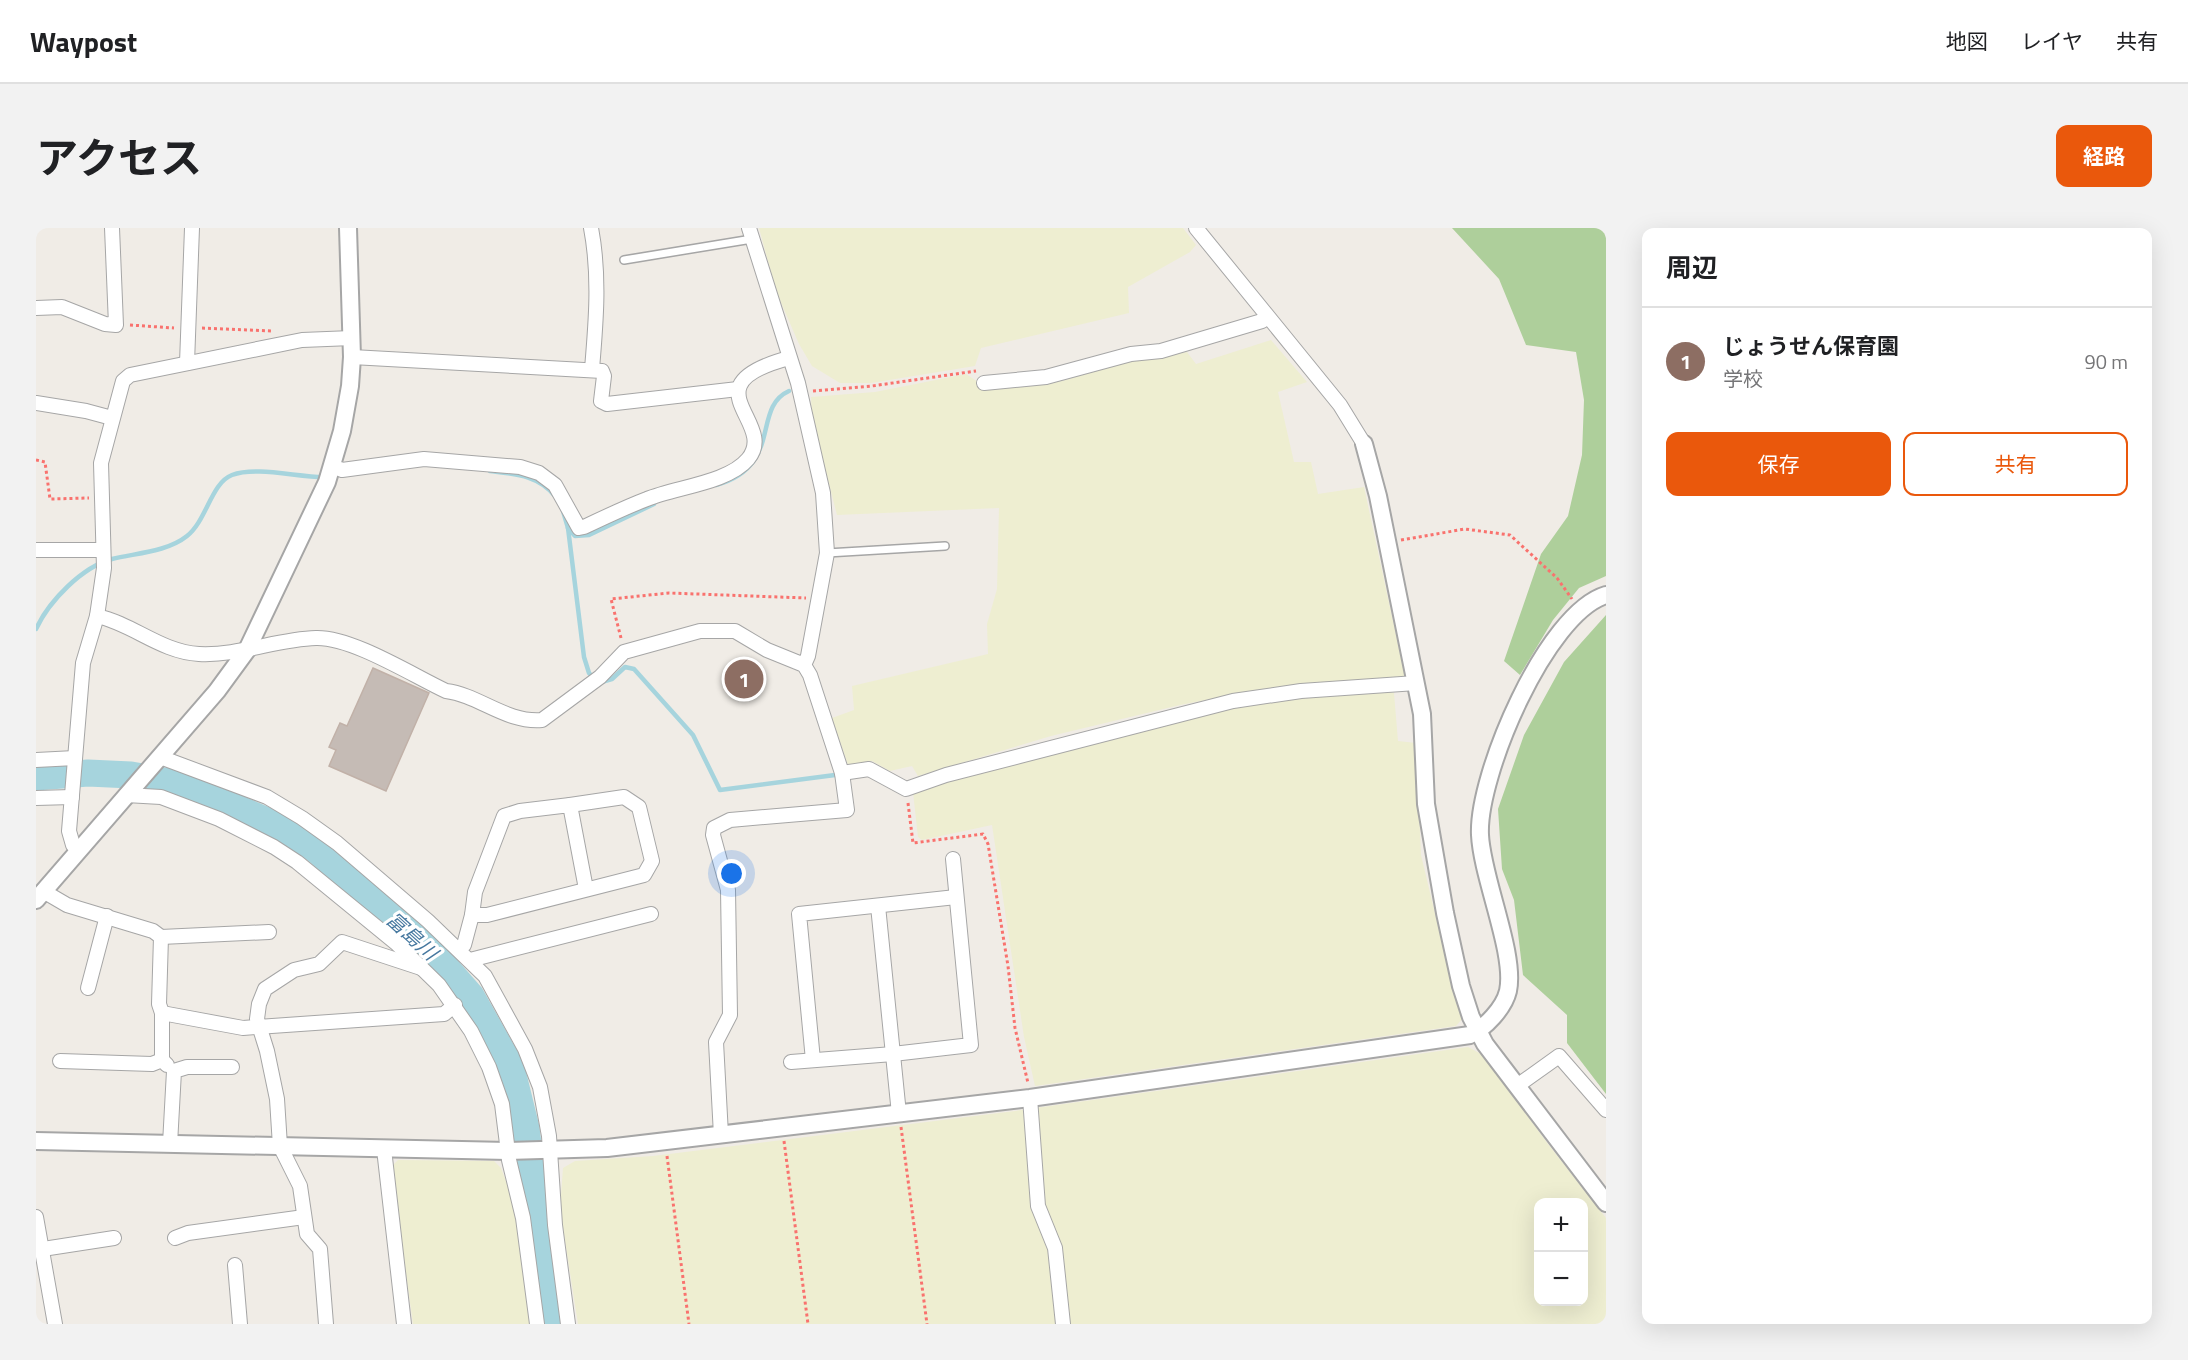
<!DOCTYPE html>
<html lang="ja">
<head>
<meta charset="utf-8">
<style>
  :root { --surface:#fff; --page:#f2f2f2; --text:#202124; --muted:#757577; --line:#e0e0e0; --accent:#ea580c }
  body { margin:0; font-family:"Titillium Web","Noto Sans JP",sans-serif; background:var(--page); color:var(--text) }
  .controls { position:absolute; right:18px; bottom:18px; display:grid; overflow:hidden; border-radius:12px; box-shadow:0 6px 24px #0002 }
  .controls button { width:54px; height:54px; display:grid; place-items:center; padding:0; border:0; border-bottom:2px solid var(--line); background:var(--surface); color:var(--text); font:30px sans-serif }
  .you { position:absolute; left:696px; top:646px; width:21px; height:21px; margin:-15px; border:4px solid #fff; border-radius:50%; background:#1a73e8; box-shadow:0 0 0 9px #1a73e833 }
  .badge { display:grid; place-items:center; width:39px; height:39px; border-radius:50%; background:var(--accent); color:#fff; font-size:20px; font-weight:700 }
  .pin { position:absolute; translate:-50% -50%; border:3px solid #fff; box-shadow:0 2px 6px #0006 }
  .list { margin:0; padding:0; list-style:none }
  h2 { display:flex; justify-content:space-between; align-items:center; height:78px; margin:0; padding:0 24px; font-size:26px }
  h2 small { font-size:20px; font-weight:400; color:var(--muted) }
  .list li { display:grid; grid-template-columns:39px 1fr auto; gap:18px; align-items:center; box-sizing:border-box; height:108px; padding:0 24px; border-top:2px solid var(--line) }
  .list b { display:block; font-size:22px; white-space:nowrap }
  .list p { margin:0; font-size:20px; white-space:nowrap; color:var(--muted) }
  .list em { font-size:20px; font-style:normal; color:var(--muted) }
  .actions { display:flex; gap:12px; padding:18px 24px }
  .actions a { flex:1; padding:14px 0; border:2px solid var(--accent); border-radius:12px; text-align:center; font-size:21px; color:var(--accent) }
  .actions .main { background:var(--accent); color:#fff }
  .map { position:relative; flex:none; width:1570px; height:1096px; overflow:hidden; border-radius:12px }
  header { display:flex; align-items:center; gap:36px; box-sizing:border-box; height:84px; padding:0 30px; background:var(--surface); border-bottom:2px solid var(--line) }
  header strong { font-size:28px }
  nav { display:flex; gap:33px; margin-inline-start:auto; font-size:21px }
  .intro { display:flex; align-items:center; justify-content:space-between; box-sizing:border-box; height:144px; padding:0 36px }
  h1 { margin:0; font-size:42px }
  .button { padding:15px 27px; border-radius:12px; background:var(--accent); color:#fff; font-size:21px; font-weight:700 }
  main { display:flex; gap:36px; padding:0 36px }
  aside { flex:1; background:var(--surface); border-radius:12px; box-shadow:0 6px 24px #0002 }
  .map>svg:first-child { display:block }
</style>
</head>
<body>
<header>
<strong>Waypost</strong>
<nav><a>地図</a><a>レイヤ</a><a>共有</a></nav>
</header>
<div class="intro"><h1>アクセス</h1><a class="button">経路</a></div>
<main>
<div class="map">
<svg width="1570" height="1096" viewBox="0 0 1570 1096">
  <rect width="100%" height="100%" fill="#f0ece6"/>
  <!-- farmland -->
  <g fill="#eeeed1" fill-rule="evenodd">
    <path d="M 723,0 L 1147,0 L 1160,17 L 1154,24 L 1092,59 L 1093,85 L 945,120 L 939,138 L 835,155 L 804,155 L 776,138 L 763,116 L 740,63 Z"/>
    <path d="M 1235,112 L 1271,154 L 1242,164 L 1258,234 L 1275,234 L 1282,266 L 1328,259 L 1369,449 L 1226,461 L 1144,477 L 1015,508 L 882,548 L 876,538 L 854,543 L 836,533 L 812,537 L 796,490 L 818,482 L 816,458 L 952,426 L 951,396 L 961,361 L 963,280 L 801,287 L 776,191 L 775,169 L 839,164 L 930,146 L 948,158 L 989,159 L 1026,153 L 1096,132 L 1112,132 L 1151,124 L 1160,136 Z"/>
    <path d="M 1349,463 L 1358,465 L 1362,513 L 1380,515 L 1385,627 L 1419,769 L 1427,790 L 1420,798 L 999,858 L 988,809 L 956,597 L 886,612 L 882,609 L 877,564 L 968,535 L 1193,479 L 1257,469 Z"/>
    <path d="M 1432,819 L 1447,827 L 1512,916 L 1570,990 L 1570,1096 L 542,1096 L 524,981 L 527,940 L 539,933 L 617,928 L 979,883 ZM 1502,974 L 1548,974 L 1548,1074 L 1502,1074 Z"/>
    <path d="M 362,932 L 458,933 L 465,940 L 477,972 L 494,1096 L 377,1096 L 355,939 Z"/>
  </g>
  <!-- forest -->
  <g fill="#aecf9b">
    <path d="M 1416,0 L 1570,0 L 1570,348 L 1543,360 L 1517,392 L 1484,447 L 1468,433 L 1505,326 L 1532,288 L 1546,227 L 1548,172 L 1540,124 L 1490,117 L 1463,51 Z"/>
    <path d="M 1570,387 L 1570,866 L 1531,815 L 1531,787 L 1487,747 L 1478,672 L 1466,641 L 1462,581 L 1488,507 L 1528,434 Z"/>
  </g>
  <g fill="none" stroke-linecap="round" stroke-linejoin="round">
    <!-- stream -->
    <g stroke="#a6d4dd" stroke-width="4.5">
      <path d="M 454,243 C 479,246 502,247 519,268"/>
      <path d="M 680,257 C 748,238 715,180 753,163"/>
      <path d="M 527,283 L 532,300 L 548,429 L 553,445 L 562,455 L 576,451 L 589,439 L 598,441 L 657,507 L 684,562 L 799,547"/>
      <path d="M 532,300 L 539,308 L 553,307 L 618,276"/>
      <path d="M 0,401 C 13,373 46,339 76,331 C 100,325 131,324 151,308 C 171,292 175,255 196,247 C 219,238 261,249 287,249"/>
    </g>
    <!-- river -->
    <path stroke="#a6d4dd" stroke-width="27" d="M 0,549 L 52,545 L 95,547 L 145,556 L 231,593 L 279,621 L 400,728 L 435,768 L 475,839 L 490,900 L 515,1096"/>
  </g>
  <!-- building -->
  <path fill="#c5bbb5" stroke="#c1b1a8" stroke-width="1.5" d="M 337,440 L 393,465 L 350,563 L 293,538 L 300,522 L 293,519 L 304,495 L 311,498 Z"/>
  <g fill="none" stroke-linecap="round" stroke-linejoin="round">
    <!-- service casing -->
    <g stroke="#a6a6a6" stroke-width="10">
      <g id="service">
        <path d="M 588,32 L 716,11"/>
        <path d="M 791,325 L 909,318"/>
      </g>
    </g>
    <!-- minor casing -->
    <g stroke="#a6a6a6" stroke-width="16">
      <g id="minor">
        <path d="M 555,0 C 564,47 560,94 556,141"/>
        <path d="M 713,0 L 762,155 L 787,265 L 791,325 L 772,428 L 768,437"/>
        <path d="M 1160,0 L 1304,177 L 1328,216"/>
        <path d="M 0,80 L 26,79 L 69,96 L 80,97 L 76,0"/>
        <path d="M 316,129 L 566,143 L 568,148 L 565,173 L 571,176 L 702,161"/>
        <path d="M 151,135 L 156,0"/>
        <path d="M 948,155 L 1010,149 L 1095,126 L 1125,123 L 1226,93 L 1231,89"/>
        <path d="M 0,175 L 50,183 L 76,190"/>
        <path d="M 296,238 L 306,242 L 388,231 L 484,239 L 503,245 L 519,257 L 543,300 L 548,299 C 569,289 590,279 611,271 C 640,259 692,255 712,231 C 743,194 649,158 753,130"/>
        <path d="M 0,322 L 67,322"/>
        <path d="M 61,388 C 97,396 125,424 163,426 C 203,428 241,411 280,410 C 316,409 376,447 410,463 C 443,467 470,495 506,492 L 564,449 L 588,424 L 664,403 L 699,403 L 731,422 L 768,437 L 774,447 L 806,545 L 811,582 L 694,592 L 678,600 L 677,607 L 692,662 L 694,787 L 680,814 L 685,907"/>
        <path d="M 124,529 L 231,569 L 266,590 L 301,615 L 392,693 L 449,748 L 489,821 L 504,859 L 513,908 L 519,997 L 532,1096"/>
        <path d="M 0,532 L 39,530"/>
        <path d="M 806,545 L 833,541 L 870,561 L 910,547 L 1197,473 L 1265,463 L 1380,455"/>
        <path d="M 90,567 L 125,569 L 183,591 L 238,619 L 261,634 L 360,715 L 403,757 L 435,803 L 453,839 L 466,876 L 473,932 L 487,990 L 501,1096"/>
        <path d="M 0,570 L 36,569"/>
        <path d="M 41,622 L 37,617 L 33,603 L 47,435 L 61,388 L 68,340 L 65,235 L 87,153 L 94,147 L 266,112 L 316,110"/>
        <path d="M 7,663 L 31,677 L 117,703 L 125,709 L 123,776 L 126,785 L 126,832"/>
        <path d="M 842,678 L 863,886"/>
        <path d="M 436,687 L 451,687 L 608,647 L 616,633 L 603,579 L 588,569 L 534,577"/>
        <path d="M 125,709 L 233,704"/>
        <path d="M 423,720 L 428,717 L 436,687 L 439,664 L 468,588 L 484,583 L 534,577 L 550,661"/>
        <path d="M 434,732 L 615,686"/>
        <path d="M 52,760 L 71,688"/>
        <path d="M 126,785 L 207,800 L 408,786 L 419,777"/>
        <path d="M 777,832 L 763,686 L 920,669"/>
        <path d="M 24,833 L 116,836 L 126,832 L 131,837"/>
        <path d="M 755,834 L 857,826 L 935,817 L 917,631"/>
        <path d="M 1481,858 L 1523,828 L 1570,882"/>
        <path d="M 994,870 L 1002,978 L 1019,1020 L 1027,1096"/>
        <path d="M 134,916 L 138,843 L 151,839 L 196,839"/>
        <path d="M 348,921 L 368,1096"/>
        <path d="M 0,989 L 19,1096"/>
        <path d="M 139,1010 L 152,1005 L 268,989"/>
        <path d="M 0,1022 L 78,1010"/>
        <path d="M 199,1037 L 204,1096"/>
        <path d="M 290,1096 L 284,1021 L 271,1006 L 264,958 L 244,918 L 241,871 L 231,823 L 221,791 L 223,776 L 229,761 L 258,742 L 283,736 L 306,714 L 385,740"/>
      </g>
    </g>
    <!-- tertiary casing -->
    <g stroke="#a6a6a6" stroke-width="20">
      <g id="tertiary">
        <path d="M 1328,216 L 1342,268 L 1386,486 L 1390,576 L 1409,685 L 1425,758 L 1435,789 L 1449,816 L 1570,975"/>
        <path d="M 0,672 L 181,463 L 211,422 L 291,254 L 306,203 L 314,158 L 316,129 L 312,0"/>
        <path d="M 0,913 L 472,923 L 571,920 L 994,870 L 1434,807 C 1449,800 1468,780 1472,763 C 1480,726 1446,650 1444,607 C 1441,548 1510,385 1570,367"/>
      </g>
    </g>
    <!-- path -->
    <g stroke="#f9726e" stroke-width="3" stroke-dasharray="3 3" stroke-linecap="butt">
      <path d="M 94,97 L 138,100"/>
      <path d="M 166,100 L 237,103"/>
      <path d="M 777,163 L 836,158 L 940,143"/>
      <path d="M 0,232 L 9,234 L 14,271 L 53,270"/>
      <path d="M 1365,312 L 1429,301 L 1474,307 L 1521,350 L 1536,371"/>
      <path d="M 585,410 L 575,371 L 633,365 L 770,370"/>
      <path d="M 872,575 L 877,615 L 947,606 L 952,616 L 972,738 L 979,800 L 992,855"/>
      <path d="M 865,899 L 891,1096"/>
      <path d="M 748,913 L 772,1096"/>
      <path d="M 631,928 L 653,1096"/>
    </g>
    <!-- service -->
    <use href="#service" stroke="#fff" stroke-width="7"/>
    <!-- minor -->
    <use href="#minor" stroke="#fff" stroke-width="14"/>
    <!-- tertiary -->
    <use href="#tertiary" stroke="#fff" stroke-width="16"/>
  </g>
  <g text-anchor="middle" stroke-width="6" stroke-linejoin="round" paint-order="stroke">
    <!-- water labels -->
    <g font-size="20" font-style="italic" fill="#46789f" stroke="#fff">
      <text transform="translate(376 708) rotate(42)" y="7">富島川</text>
    </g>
  </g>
</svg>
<div class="controls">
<button>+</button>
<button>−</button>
</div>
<div class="you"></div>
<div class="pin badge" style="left:708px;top:451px;background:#8d6e63">1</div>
</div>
<aside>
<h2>周辺<small></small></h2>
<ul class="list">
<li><span class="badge" style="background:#8d6e63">1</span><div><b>じょうせん保育園</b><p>学校</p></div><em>90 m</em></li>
</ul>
<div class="actions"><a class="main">保存</a><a>共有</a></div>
</aside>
</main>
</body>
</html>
